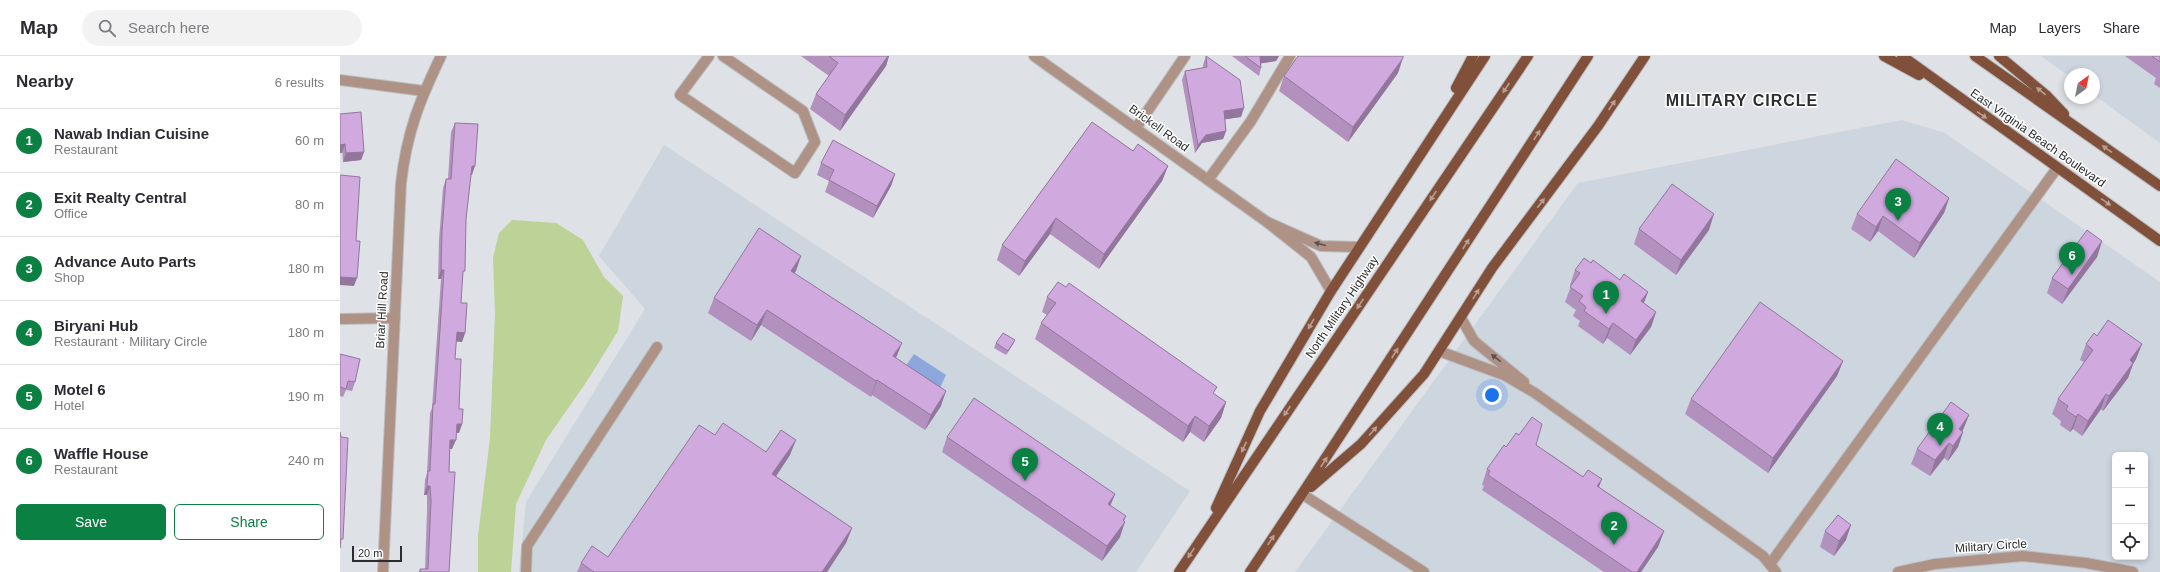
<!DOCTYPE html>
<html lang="en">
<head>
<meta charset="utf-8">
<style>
  :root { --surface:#fff; --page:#f2f2f3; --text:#2b2b33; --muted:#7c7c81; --line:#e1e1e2; --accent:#0b8043 }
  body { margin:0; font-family:Helvetica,sans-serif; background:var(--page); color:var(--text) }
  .controls { position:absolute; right:12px; bottom:12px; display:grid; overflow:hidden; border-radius:6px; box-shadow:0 2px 6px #0003 }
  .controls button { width:36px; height:36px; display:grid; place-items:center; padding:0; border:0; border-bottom:1px solid var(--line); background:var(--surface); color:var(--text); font:20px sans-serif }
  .compass { position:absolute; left:1724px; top:12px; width:36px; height:36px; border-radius:50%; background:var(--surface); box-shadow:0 2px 6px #0003; rotate:33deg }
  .scale { position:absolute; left:12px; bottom:10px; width:50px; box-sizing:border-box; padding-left:4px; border:2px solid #2c2d2f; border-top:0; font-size:11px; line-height:14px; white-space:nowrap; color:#2c2d2f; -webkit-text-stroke:3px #fff; paint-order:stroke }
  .you { position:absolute; left:1152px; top:339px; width:14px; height:14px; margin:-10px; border:3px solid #fff; border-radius:50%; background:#1a73e8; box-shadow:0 0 0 6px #1a73e833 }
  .badge { display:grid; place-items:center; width:26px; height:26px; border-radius:50%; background:var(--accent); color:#fff; font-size:13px; font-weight:700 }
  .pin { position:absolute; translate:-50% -33px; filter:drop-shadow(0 1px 2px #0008) }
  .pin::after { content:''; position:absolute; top:21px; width:14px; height:12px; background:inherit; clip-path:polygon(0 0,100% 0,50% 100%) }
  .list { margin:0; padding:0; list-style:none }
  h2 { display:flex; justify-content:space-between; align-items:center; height:52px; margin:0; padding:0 16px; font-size:17px }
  h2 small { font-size:13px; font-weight:400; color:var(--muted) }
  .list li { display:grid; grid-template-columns:26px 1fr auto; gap:12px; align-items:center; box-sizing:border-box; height:64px; padding:0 16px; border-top:1px solid var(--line) }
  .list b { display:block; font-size:15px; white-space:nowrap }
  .list p { margin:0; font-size:13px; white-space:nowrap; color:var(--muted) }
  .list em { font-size:13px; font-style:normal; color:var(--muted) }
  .actions { display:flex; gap:8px; padding:12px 16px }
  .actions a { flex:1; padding:9px 0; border:1px solid var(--accent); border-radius:6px; text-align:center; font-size:14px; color:var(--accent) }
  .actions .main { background:var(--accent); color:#fff }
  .icon { flex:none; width:22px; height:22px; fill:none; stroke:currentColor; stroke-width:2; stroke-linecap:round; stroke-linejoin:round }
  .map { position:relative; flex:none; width:1820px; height:516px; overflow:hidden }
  header { display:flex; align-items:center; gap:24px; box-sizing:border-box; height:56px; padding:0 20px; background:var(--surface); border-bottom:1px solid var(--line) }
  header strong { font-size:19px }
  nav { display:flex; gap:22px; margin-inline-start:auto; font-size:14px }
  .search { width:280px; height:36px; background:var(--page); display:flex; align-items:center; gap:10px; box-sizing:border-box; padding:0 14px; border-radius:22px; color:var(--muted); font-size:15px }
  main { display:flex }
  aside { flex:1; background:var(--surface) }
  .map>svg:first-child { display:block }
</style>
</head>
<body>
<header>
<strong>Map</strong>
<div class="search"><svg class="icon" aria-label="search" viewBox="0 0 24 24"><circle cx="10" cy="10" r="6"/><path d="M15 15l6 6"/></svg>Search here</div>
<nav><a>Map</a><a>Layers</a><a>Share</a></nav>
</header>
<main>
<aside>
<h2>Nearby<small>6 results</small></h2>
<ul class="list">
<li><span class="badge">1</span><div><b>Nawab Indian Cuisine</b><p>Restaurant</p></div><em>60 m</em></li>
<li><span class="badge">2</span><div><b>Exit Realty Central</b><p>Office</p></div><em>80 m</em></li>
<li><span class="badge">3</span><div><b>Advance Auto Parts</b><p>Shop</p></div><em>180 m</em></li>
<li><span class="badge">4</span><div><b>Biryani Hub</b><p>Restaurant · Military Circle</p></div><em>180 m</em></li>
<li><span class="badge">5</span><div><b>Motel 6</b><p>Hotel</p></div><em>190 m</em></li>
<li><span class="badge">6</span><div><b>Waffle House</b><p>Restaurant</p></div><em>240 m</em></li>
</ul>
<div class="actions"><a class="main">Save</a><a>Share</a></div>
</aside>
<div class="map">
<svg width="1820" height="516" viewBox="0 0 1820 516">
  <rect width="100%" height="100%" fill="#dee1e5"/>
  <!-- built -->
  <g fill="#cdd5df" fill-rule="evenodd">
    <path d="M 1701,0 L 1820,0 L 1820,87 L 1754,39 L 1754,18 L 1730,18 L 1730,21 Z"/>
    <path d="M 1562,64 L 1605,77 L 1820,226 L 1820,516 L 955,516 L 1238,127 ZM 1775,399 L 1805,399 L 1805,501 L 1775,501 Z"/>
    <path d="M 324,89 L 850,435 L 796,516 L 179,516 L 186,446 L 305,253 L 259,200 Z"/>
  </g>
  <!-- green -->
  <path fill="#bcd296" d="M 172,164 L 216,167 L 243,184 L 264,221 L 283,240 L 278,275 L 247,325 L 206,384 L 176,448 L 171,516 L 138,516 L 138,480 L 150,382 L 155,257 L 153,202 L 159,177 Z"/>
  <!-- water -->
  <path fill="#8da7dd" d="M 574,298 L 606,319 L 600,332 L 563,314 Z"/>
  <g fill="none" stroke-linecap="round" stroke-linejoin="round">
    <!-- minor casing -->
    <g stroke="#babdc1" stroke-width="12">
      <g id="minor">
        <path d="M 369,0 L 340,39 L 455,117 L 475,86 L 463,55 L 383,0"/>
        <path d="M 694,0 L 927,166"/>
        <path d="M 0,24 L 84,35"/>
        <path d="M 796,72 L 845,0"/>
        <path d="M 868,124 L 911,65 L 950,0"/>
        <path d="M 991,235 L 971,201 L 927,166 L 981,190 L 1018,191"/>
        <path d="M 1121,262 L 1134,285 L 1184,326"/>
        <path d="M 0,263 L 55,262"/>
        <path d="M 1099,295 L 1164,319 L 1195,337 L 1423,500 L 1436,516"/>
        <path d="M 962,438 L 1084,516"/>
        <path d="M 1430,508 L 1717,112"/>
        <path d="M 43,516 L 61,127 C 67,76 79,46 101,0"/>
        <path d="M 186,516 L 187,490 L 317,291"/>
        <path d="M 1558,516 L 1595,508 L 1683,500 L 1746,507 L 1793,516"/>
      </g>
    </g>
    <!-- major casing -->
    <g stroke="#babdc1" stroke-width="12">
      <g id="major">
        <path d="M 1544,0 L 1579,19"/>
        <path d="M 1562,0 L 1820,185"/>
        <path d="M 1635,0 L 1820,130"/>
        <path d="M 1659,0 L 1706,39 L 1724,58"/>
        <path d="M 1116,32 L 1133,0"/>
        <path d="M 971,431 L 1021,388 L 1084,318 L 1152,212 L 1258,70 L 1305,0"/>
        <path d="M 876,452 L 920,355 L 991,235 L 1145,0"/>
        <path d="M 839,516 L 1188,0"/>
        <path d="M 910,516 L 962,438 L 1248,0"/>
      </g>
    </g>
    <!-- minor -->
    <use href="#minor" stroke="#ae9286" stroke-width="10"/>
    <!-- major -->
    <use href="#major" stroke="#80503b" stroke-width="10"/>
  </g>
  <!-- wall -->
  <g fill="#b391bf">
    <path d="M 461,0 L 549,0 L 546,10 L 500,75 L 470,53 L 476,38 L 489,20 Z"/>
    <path d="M 866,0 L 901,61 L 885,63 L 886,75 L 883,83 L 862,87 L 855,97 L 842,24 L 845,15 L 863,12 L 863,9 Z"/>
    <path d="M 892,0 L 939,0 L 936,5 L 921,7 L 921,12 L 919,20 Z"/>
    <path d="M 1785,0 L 1820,0 L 1820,32 L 1814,28 L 1816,22 Z"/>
    <path d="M 1058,17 L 1008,86 L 939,35 L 944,20 Z"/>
    <path d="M 0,58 L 24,96 L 21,104 L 3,106 Z"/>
    <path d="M 115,67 L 132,119 L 131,119 L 126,163 L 121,247 L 125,277 L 122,286 L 116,285 L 115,303 L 119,353 L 122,368 L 119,377 L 116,377 L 112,393 L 110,393 L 109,416 L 109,516 L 79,516 L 80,513 L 85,513 L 87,454 L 87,439 L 84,439 L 85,424 L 87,417 L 90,357 L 92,352 L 101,223 L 98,223 L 99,184 L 103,132 L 106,123 L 108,123 L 111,76 Z"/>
    <path d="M 793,95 L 828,110 L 822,125 L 759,213 L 710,178 L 679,220 L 657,204 L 662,189 Z"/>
    <path d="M 481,107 L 555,118 L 551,130 L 533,162 L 485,136 L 489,125 L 477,119 Z"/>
    <path d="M 1609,142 L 1604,157 L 1574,202 L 1538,175 L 1530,186 L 1511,173 L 1517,158 Z"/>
    <path d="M 1299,173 L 1369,174 L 1336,219 L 1294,188 Z"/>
    <path d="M 1762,185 L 1757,201 L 1722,248 L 1707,237 L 1712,222 Z"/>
    <path d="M 461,200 L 454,217 L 556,302 L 601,350 L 585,374 L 532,339 L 531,341 L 421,269 L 411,285 L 368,257 L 374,242 Z"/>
    <path d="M 1251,207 L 1280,224 L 1308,236 L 1304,247 L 1316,256 L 1311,271 L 1290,299 L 1267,282 L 1263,288 L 1238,270 L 1240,265 L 1233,260 L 1236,254 L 1225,246 L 1231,230 L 1230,229 L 1235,214 Z"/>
    <path d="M 707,241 L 874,338 L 886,346 L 881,362 L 864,386 L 850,376 L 843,386 L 695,283 L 701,267 L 707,259 L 702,256 Z"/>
    <path d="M 1757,280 L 1802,288 L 1796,303 L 1793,308 L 1788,322 L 1763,355 L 1761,353 L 1742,380 L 1733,373 L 1730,376 L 1720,369 L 1721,365 L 1712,358 L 1718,343 L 1744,306 L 1740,304 L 1746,288 Z"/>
    <path d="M 656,287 L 673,288 L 666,299 L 654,292 Z"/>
    <path d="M 0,298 L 15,326 L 12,335 L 6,334 L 3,341 L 0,340 Z"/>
    <path d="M 1503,305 L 1497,320 L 1428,417 L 1345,358 L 1351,343 Z"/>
    <path d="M 1629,359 L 1622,376 L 1623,376 L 1618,391 L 1608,405 L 1604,402 L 1590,420 L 1571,408 L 1577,393 Z"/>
    <path d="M 375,379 L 426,396 L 450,399 L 436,420 L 512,472 L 506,487 L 487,516 L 237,516 L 241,507 L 268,501 Z"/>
    <path d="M 607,381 L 775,438 L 770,450 L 780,481 L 762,505 L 602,396 Z"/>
    <path d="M 1196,389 L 1324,475 L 1318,491 L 1301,516 L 1264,516 L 1142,434 L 1144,430 L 1142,429 L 1147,413 L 1166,391 Z"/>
    <path d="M 1485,475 L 1506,484 L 1494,500 L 1480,491 Z"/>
  </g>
  <!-- shaded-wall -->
  <g fill="#92769b">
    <path d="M 548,0 L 549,0 L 546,10 L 500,75 L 505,59 Z"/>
    <path d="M 920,0 L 939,0 L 936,5 L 917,8 Z"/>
    <path d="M 1063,2 L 1058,17 L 1008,86 L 1013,71 Z"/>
    <path d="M 904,52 L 901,61 L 881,64 L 884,55 Z"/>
    <path d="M 886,75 L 883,83 L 862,87 L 855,97 L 858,89 L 866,79 Z"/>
    <path d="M 5,88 L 2,97 L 0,97 L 0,89 Z"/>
    <path d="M 24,96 L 21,104 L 3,106 L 6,97 Z"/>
    <path d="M 132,110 L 135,110 L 132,119 L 128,119 Z"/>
    <path d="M 828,110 L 822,125 L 759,213 L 764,198 Z"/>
    <path d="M 555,118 L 551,130 L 533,162 L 537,150 Z"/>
    <path d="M 1609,142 L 1604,157 L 1574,202 L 1580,187 Z"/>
    <path d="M 1374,158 L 1369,174 L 1336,219 L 1341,204 Z"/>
    <path d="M 1543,160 L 1538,175 L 1530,186 L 1536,171 Z"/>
    <path d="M 716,162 L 710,178 L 679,220 L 685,205 Z"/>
    <path d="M 1762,185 L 1757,201 L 1722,248 L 1728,233 Z"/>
    <path d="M 461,200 L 456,215 L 446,230 L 451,215 Z"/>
    <path d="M 101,214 L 104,214 L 101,223 L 98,223 Z"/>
    <path d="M 0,221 L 17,222 L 14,230 L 0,229 Z"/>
    <path d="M 1308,236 L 1302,251 L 1301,245 Z"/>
    <path d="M 427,254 L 421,269 L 411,285 L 417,269 Z"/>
    <path d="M 1316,256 L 1311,271 L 1290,299 L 1296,284 Z"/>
    <path d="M 1273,267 L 1267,282 L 1263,288 L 1269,273 Z"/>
    <path d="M 117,276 L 125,277 L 122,286 L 113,285 Z"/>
    <path d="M 675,284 L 673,288 L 666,299 L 668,295 Z"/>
    <path d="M 562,287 L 556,302 L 553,300 Z"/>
    <path d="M 1802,288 L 1796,303 L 1793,308 L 1788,322 L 1763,355 L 1769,340 L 1790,304 Z"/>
    <path d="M 1503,305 L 1497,320 L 1428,417 L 1433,402 Z"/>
    <path d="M 537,324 L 532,339 L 531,341 L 536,325 Z"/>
    <path d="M 606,335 L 601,350 L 585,374 L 591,359 Z"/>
    <path d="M 1766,338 L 1761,353 L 1742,380 L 1748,365 Z"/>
    <path d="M 886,346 L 881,362 L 864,386 L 869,370 Z"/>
    <path d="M 1738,358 L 1733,373 L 1730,376 L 1736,361 Z"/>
    <path d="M 1629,359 L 1623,374 L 1613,389 L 1619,373 Z"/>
    <path d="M 855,360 L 850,376 L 843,386 L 848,370 Z"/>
    <path d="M 117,368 L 122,368 L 119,377 L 113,377 Z"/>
    <path d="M 1623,376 L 1618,391 L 1608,405 L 1613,390 Z"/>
    <path d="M 110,384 L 116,384 L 112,393 L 107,393 Z"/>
    <path d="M 456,384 L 450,399 L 427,434 L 432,418 Z"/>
    <path d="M 1609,387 L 1604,402 L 1590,420 L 1595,404 Z"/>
    <path d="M 1262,423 L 1256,439 L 1257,430 Z"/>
    <path d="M 87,430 L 90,430 L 87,439 L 84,439 Z"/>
    <path d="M 775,438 L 769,453 L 768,448 Z"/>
    <path d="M 786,460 L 782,470 L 785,466 L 780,481 L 762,505 L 767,490 Z"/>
    <path d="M 1511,469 L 1506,484 L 1494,500 L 1499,485 Z"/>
    <path d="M 512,472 L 506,487 L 487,516 L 482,516 Z"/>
    <path d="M 1324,475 L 1318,491 L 1301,516 L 1297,516 Z"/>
  </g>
  <!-- building -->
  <g fill="#d0a9de" stroke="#92769b">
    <path d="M 489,0 L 548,0 L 505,59 L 476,38 L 498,7 Z"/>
    <path d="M 866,0 L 900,24 L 904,52 L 884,55 L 886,75 L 866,79 L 858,89 L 845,15 L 867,11 Z"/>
    <path d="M 905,0 L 920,0 L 921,12 Z"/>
    <path d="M 958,0 L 1063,0 L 1063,2 L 1013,71 L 944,20 Z"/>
    <path d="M 1812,0 L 1820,0 L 1820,6 Z"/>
    <path d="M 21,56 L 24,96 L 6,97 L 5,88 L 0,89 L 0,58 Z"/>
    <path d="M 752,66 L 793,95 L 798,88 L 828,110 L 764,198 L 716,162 L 685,205 L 662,189 Z"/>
    <path d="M 115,67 L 138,68 L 135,110 L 132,110 L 126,163 L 125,215 L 123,215 L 121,247 L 127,247 L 125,277 L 117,276 L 115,303 L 121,303 L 119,353 L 123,353 L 122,368 L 117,368 L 116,384 L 110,384 L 109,416 L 115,416 L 109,516 L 80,516 L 80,513 L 88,513 L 91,445 L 90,430 L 87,430 L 88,415 L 90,415 L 93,348 L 95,348 L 104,214 L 101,214 L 102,175 L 106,123 L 111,123 Z"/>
    <path d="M 493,84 L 555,118 L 537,150 L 489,124 L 494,114 L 481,107 Z"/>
    <path d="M 1556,103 L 1609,142 L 1580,187 L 1543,160 L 1536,171 L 1517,158 Z"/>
    <path d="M 0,119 L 20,121 L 16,185 L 20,185 L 17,222 L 0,221 Z"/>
    <path d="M 1332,128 L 1374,158 L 1341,204 L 1299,173 Z"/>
    <path d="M 419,172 L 461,200 L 451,215 L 562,287 L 553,300 L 606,335 L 591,359 L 537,324 L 536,325 L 427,254 L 417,269 L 374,242 Z"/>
    <path d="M 1747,174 L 1762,185 L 1728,233 L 1712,222 Z"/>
    <path d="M 1244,202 L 1251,207 L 1253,204 L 1280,224 L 1284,218 L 1308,236 L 1301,245 L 1316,256 L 1296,284 L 1273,267 L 1269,273 L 1244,255 L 1246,251 L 1239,245 L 1243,240 L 1230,231 L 1240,217 L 1235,214 Z"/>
    <path d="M 718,226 L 726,231 L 729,227 L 877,331 L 873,337 L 886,346 L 869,370 L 855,360 L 848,370 L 701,267 L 716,247 L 707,241 Z"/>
    <path d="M 1420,246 L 1503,305 L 1433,402 L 1351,343 Z"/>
    <path d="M 1768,264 L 1802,288 L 1790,304 L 1793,307 L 1769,340 L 1766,338 L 1748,365 L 1738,358 L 1736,361 L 1726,354 L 1728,350 L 1718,343 L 1753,294 L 1746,288 L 1754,277 L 1757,280 Z"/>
    <path d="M 663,277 L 675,284 L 668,295 L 656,287 Z"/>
    <path d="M 0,298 L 20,303 L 15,326 L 8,325 L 6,333 L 0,331 Z"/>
    <path d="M 634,342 L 775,438 L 768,448 L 786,460 L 783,464 L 785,466 L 767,490 L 607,381 Z"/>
    <path d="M 1611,346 L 1629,359 L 1619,373 L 1623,376 L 1613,390 L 1609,387 L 1595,404 L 1577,393 Z"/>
    <path d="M 1192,361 L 1202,368 L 1196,389 L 1243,421 L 1248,414 L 1262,423 L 1257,430 L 1324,475 L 1297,516 L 1292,516 L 1148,419 L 1150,415 L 1147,413 L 1164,389 L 1166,391 L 1176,377 L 1179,379 Z"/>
    <path d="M 383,367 L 426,396 L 441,374 L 456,384 L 432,418 L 512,472 L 482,516 L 254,516 L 241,507 L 252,490 L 268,501 L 359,369 L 375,379 Z"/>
    <path d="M 0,376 L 1,381 L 8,382 L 3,483 L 1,483 L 0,492 Z"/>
    <path d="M 1498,459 L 1511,469 L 1499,485 L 1485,475 Z"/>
  </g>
  <!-- one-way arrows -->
  <defs><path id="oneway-solid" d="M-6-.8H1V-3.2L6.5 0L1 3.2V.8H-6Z"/></defs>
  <g fill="#b99f93">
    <use href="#oneway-solid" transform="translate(1166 32) rotate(124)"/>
    <use href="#oneway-solid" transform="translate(1701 35) rotate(-141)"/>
    <use href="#oneway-solid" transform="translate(1272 49) rotate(-56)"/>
    <use href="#oneway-solid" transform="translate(1642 59) rotate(35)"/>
    <use href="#oneway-solid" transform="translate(1197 79) rotate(-57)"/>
    <use href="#oneway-solid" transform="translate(1767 93) rotate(-145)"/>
    <use href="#oneway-solid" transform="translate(1093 140) rotate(124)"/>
    <use href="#oneway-solid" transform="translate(1766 146) rotate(35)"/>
    <use href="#oneway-solid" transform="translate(1201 147) rotate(-53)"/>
    <use href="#oneway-solid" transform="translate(1126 188) rotate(-57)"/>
    <use href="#oneway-solid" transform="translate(1136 238) rotate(-58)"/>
    <use href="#oneway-solid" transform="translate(1020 248) rotate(124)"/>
    <use href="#oneway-solid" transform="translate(971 268) rotate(120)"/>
    <use href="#oneway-solid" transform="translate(1055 297) rotate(-57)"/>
    <use href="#oneway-solid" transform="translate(947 355) rotate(124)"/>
    <use href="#oneway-solid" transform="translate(1033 375) rotate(-49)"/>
    <use href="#oneway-solid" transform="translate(904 391) rotate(115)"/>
    <use href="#oneway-solid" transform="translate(984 406) rotate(-57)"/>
    <use href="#oneway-solid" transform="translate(931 484) rotate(-56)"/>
    <use href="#oneway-solid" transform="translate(851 497) rotate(124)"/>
  </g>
  <g fill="#5a504d">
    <use href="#oneway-solid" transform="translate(980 188) rotate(-165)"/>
    <use href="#oneway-solid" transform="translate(1156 302) rotate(-142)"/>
  </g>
  <g text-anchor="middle" stroke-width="3" stroke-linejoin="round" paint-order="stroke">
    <!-- street labels -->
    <g font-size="12" fill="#2c2d2f" stroke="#fff">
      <text transform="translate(819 72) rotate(36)" y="4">Brickell Road</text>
      <text transform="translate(1698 82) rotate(35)" y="4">East Virginia Beach Boulevard</text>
      <text transform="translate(1002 251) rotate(-56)" y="4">North Military Highway</text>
      <text transform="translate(42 254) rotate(-87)" y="4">Briar Hill Road</text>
      <text transform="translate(1651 490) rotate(-4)" y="4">Military Circle</text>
    </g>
    <!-- district labels -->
    <g font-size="16" font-weight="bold" letter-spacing="1" fill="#2c2d2f" stroke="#fff">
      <text x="1402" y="50">MILITARY CIRCLE</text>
    </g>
  </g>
</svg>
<div class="controls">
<button>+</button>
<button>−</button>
<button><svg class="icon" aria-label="locate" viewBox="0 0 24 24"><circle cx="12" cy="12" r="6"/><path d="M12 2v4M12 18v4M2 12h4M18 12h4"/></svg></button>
</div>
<svg class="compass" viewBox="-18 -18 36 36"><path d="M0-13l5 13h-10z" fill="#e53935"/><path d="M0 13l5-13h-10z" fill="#7c7c81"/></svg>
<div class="scale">20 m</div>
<div class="you"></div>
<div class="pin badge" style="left:1266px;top:258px">1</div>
<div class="pin badge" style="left:1274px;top:489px">2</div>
<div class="pin badge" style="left:1558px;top:165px">3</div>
<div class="pin badge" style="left:1600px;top:390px">4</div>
<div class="pin badge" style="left:685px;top:425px">5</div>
<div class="pin badge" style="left:1732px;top:219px">6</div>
</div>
</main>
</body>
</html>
